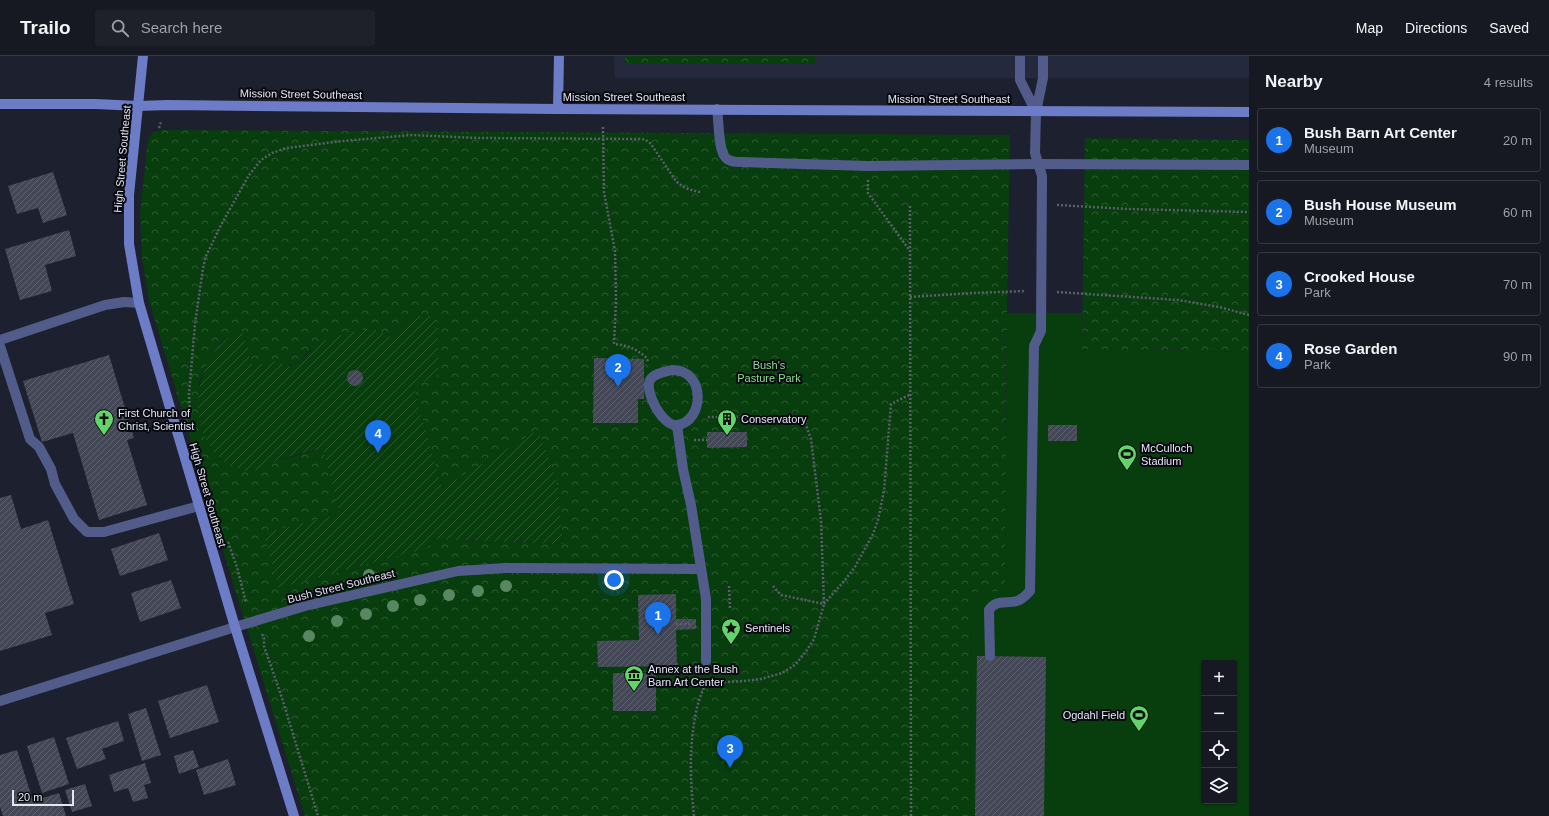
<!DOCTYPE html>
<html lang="en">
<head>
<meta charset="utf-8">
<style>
  :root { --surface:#161822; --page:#1f212a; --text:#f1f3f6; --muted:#9ea0a5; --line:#353740; --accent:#1a73e8 }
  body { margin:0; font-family:Helvetica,sans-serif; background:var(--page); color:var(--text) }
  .controls { position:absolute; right:12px; bottom:12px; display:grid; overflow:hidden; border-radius:4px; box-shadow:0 1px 3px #0004 }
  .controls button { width:36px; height:36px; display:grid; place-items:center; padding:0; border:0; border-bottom:1px solid var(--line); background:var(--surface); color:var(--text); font:20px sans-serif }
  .scale { position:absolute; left:12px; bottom:10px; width:62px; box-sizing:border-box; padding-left:4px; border:2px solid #e3e6f0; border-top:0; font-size:11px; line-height:14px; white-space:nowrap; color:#e3e6f0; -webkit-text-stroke:3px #090a11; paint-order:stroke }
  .you { position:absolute; left:614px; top:524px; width:14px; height:14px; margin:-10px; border:3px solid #fff; border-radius:50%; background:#1a73e8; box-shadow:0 0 0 6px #1a73e833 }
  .badge { display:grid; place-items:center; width:26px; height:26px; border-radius:50%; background:var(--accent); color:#fff; font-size:13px; font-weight:700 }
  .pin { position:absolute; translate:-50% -33px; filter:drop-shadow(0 1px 2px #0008) }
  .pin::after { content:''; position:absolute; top:21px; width:14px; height:12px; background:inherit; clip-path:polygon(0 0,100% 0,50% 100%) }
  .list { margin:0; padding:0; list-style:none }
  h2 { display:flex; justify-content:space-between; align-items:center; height:52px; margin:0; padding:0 16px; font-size:17px }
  h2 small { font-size:13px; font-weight:400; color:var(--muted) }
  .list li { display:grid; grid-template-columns:26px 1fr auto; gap:12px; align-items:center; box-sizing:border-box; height:64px; margin:0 8px 8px; padding:0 8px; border:1px solid var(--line); border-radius:4px }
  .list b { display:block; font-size:15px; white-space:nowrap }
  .list p { margin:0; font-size:13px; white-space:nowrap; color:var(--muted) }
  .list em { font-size:13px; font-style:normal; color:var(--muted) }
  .icon { flex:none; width:22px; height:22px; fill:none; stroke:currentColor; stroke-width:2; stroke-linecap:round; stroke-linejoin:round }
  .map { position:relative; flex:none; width:1249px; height:760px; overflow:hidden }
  header { display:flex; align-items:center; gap:24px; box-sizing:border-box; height:56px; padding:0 20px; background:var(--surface); border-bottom:1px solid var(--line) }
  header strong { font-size:19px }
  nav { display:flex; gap:22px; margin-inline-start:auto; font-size:14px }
  .search { width:280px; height:36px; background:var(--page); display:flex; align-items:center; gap:10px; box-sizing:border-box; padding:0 14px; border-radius:4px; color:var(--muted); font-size:15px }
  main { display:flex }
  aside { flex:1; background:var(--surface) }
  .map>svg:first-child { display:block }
</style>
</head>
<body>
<header>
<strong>Trailo</strong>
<div class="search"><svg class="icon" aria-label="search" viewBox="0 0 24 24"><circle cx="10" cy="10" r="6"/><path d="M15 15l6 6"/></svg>Search here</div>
<nav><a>Map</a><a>Directions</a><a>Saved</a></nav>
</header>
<main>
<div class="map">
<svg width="1249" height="760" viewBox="0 0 1249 760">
  <defs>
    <pattern id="park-crowns" width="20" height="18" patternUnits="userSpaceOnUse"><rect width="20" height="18" fill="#083d0e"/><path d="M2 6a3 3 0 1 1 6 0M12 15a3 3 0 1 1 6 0" fill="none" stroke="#2c5931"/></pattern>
    <pattern id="garden-furrows" width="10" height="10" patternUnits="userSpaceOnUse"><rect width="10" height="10" fill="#083d0e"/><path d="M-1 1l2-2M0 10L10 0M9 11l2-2" fill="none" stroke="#2c5931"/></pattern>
    <pattern id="building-hatch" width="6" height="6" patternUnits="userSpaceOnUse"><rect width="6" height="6" fill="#434756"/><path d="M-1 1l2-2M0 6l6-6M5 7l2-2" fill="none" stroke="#5e626f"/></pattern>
  </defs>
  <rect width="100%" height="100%" fill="#1d202e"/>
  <!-- built -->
  <path fill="#25293d" d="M 614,0 L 1249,0 L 1249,22 L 615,22 Z"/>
  <!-- grass -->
  <path fill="#083d0e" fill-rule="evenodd" d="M 1007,257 L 1082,257 L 1082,293 L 1249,296 L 1249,760 L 970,760 L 971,536 L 1005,534 ZM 1204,607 L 1234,607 L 1234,745 L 1204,745 Z"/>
  <!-- park -->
  <g fill="url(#park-crowns)" fill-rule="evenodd">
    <path d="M 625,0 L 815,0 L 815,8 L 625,7 Z"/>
    <path d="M 162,74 L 1010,79 L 1007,257 L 1005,535 L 971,536 L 970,760 L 305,760 L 234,530 L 149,244 L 142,201 L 140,156 L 148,83 L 153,76 ZM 407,265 L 438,266 L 438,318 L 434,322 L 413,329 L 442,432 L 538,374 L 550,405 L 558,431 L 563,488 L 430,483 L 431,491 L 263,477 L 340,458 L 323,393 L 271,406 L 255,415 L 243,415 L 203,376 L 200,365 L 198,352 L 199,326 L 204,314 L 222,286 L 241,275 L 253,311 L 284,307 L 292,314 L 309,295 L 328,283 L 364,274 L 375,274 L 383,276 L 390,281 Z"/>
    <path d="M 1085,82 L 1249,84 L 1249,296 L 1082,293 Z"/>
  </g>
  <!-- garden -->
  <path fill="url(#garden-furrows)" d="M 425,259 L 433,261 L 438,266 L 438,318 L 434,322 L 413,330 L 442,432 L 538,374 L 550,405 L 558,431 L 563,488 L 430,483 L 431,491 L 279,532 L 263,477 L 340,458 L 323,393 C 307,396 288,400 273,406 C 260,410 258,419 242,414 C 181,397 186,295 242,275 L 253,311 C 271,305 277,301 292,314 C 301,305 309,295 319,288 C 331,280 363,272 376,274 C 382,275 386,278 390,281 C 401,271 410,260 425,259 Z"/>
  <!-- building -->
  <g fill="url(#building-hatch)">
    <path d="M 53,116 L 67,159 L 43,167 L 38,152 L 17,158 L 8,130 Z"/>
    <path d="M 69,174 L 76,200 L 45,209 L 52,235 L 20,244 L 5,193 Z"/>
    <path d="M 109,299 L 134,382 L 127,384 L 147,449 L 99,464 L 73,377 L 42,386 L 23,325 Z"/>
    <path d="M 594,302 L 644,303 L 644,343 L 638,343 L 638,367 L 593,367 Z"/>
    <circle cx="355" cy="322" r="8"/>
    <rect x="1048" y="369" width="29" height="16"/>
    <path d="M 707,376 L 747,376 L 747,391 L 707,392 Z"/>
    <path d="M 11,439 L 21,473 L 48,464 L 74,548 L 45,557 L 52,579 L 0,595 L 0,442 Z"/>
    <path d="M 159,477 L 168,504 L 120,520 L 111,493 Z"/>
    <path d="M 171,524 L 181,552 L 140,566 L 131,537 Z"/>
    <path d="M 676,538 L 676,563 L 696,563 L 696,573 L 676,574 L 677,610 L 598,611 L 597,585 L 639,584 L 638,539 Z"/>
    <path d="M 977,600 L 1046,601 L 1044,760 L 975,760 Z"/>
    <rect x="613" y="617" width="43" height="38"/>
    <path d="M 207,629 L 219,666 L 170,682 L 158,645 Z"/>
    <path d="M 146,652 L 161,699 L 142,705 L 128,658 Z"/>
    <path d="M 118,665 L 124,685 L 102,693 L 106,703 L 77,713 L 66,682 Z"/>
    <path d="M 54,681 L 69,728 L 42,737 L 27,690 Z"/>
    <path d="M 17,694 L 33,745 L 59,737 L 66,760 L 3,760 L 0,751 L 0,699 Z"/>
    <path d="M 193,694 L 199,711 L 179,718 L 174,700 Z"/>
    <path d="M 228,703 L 236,729 L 204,739 L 196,714 Z"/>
    <path d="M 145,707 L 151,727 L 144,729 L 148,742 L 133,746 L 128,732 L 114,736 L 109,719 Z"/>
    <path d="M 85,728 L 92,750 L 72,756 L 65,734 Z"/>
  </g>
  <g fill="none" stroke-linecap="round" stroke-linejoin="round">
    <!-- path -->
    <g stroke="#5c5f6c" stroke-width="2.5" stroke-dasharray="2 2" stroke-linecap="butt">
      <path d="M 603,71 L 604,136 L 615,195 L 616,244 L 614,288 C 628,289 636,293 647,302 L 648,307"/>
      <path d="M 159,72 L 161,66"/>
      <path d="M 868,124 L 868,137 L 910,195"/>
      <path d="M 1057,149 L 1128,153 L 1249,156"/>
      <path d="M 910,150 L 911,760"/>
      <path d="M 1057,236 L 1178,244 L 1219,251 L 1249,259"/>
      <path d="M 910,241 L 973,237 L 1026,235"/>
      <path d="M 190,359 L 189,338 L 195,268 L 203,212 L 206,200 L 221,169 L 249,119 L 261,104 L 272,97 L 286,92 L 343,85 L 412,79 L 477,82 L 641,83 L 646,84 L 651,88 L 676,125 C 683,132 690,134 700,136"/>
      <path d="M 694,384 L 707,384"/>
      <path d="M 228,486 L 237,511 L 246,547"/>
      <path d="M 729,530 L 730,553"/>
      <path d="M 773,530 L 781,539 L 824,548 L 845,524 L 855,511 L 873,478 L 878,464 L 884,435 L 891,348 L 911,338"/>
      <path d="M 676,568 L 692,568"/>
      <path d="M 262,578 L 264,582 L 264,590 L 282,642 L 318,760"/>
      <path d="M 692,625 L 727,626 L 743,625 L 761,623 L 782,617 L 795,609 L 807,594 L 814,583 L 824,548 L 821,465 L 811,383 L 805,366 L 800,361 L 796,360 L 708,361"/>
      <path d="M 694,760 C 690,725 689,691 696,656 C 698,645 703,635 706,624"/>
    </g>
    <!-- lane -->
    <g stroke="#515c8b" stroke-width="10">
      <path d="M 1020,0 L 1020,24 L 1036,56"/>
      <path d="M 717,53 C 719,65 718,92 725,101 C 729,106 735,106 741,106 L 868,110 L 1039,108 L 1249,109"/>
      <path d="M 0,290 L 30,383 L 39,391 L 51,413 L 55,428 L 74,463 L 87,476 L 104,476 L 199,450"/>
      <path d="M 672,314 C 707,314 704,366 677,369 C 663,371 644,336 650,324 C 654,317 665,316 672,314 Z"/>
      <path d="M 677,369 L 683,413 L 691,449 L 706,543 L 706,605"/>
      <path d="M 235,571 L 305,550 L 458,515 L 506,512 L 701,513"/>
      <path d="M 990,600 L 989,554 C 996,543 1006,548 1017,545 C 1023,543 1026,539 1030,535 L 1034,290 L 1041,275 L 1042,120 L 1035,97 L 1036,56 L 1043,22 L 1043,0"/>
    </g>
    <!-- street -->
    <g stroke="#515c8b" stroke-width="10">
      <path d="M 0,284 L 105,249 L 124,246 L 139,247"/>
      <path d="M 0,645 L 235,571"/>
    </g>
    <!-- secondary -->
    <g stroke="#6d7cc7" stroke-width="10">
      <path d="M 143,0 L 129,139 L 129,188 L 139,247 L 235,571 L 294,760"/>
      <path d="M 0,48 L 96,48 L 138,50 L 168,49 L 558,53 L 1249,56"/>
      <path d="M 558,53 L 559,0"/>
    </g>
  </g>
  <!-- trees -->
  <g fill="#588761">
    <circle cx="369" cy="519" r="6"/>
    <circle cx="506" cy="530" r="6"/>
    <circle cx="478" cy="535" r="6"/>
    <circle cx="449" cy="539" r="6"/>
    <circle cx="420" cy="544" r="6"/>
    <circle cx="393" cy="550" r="6"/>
    <circle cx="366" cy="558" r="6"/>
    <circle cx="337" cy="565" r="6"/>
    <circle cx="309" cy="580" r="6"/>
  </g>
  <!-- icons -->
  <defs>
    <g id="church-pin" transform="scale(1)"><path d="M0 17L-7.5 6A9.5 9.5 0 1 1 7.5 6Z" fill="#63d469" stroke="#090a11"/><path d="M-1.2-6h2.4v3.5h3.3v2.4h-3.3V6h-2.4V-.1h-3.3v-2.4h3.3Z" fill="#111"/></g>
    <g id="building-pin" transform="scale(1)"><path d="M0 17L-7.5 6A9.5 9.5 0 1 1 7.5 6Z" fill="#63d469" stroke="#090a11"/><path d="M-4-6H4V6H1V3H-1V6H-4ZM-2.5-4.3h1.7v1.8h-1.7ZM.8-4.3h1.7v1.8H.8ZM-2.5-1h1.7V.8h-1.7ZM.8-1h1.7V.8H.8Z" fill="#111"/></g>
    <g id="stadium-pin" transform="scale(1)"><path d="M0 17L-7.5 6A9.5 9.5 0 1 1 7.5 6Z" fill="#63d469" stroke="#090a11"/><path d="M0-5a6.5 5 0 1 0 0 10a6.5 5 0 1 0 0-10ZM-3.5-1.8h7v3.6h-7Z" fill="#111"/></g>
    <g id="sight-pin" transform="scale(1)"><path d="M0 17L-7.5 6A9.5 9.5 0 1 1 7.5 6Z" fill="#63d469" stroke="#090a11"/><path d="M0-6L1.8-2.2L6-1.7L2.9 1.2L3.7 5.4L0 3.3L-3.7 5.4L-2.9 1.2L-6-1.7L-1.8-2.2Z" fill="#111"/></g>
    <g id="museum-pin" transform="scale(1)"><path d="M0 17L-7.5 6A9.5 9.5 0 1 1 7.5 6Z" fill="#63d469" stroke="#090a11"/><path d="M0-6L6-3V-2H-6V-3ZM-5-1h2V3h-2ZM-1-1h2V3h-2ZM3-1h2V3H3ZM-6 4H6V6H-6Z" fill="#111"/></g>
  </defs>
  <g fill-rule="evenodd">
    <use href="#church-pin" x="104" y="363"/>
    <use href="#building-pin" x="727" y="363"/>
    <use href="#stadium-pin" x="1127" y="398"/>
    <use href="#sight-pin" x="731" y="572"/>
    <use href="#museum-pin" x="634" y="619"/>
    <use href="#stadium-pin" x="1139" y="659"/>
  </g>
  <g text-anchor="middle" stroke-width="4" stroke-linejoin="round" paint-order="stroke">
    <!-- street labels -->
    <g font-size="11" fill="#e3e6f0" stroke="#090a11">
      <text transform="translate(301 38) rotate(1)" y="4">Mission Street Southeast</text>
      <text x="624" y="45">Mission Street Southeast</text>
      <text x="949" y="47">Mission Street Southeast</text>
      <text transform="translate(122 103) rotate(-85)" y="4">High Street Southeast</text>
      <text transform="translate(208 439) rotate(74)" y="4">High Street Southeast</text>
      <text transform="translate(341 530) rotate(-14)" y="4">Bush Street Southeast</text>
    </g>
    <!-- park labels -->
    <g font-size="11" fill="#88dc8a" stroke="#090a11">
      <text x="769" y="313">Bush's<tspan x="769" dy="13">Pasture Park</tspan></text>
    </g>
    <!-- poi labels -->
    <g font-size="11" fill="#e3e6f0" stroke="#090a11" text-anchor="start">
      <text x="118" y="361">First Church of<tspan x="118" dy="13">Christ, Scientist</tspan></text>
      <text x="741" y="367">Conservatory</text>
      <text x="1141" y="396">McCulloch<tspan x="1141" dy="13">Stadium</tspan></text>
      <text x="745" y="576">Sentinels</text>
      <text x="648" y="617">Annex at the Bush<tspan x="648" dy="13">Barn Art Center</tspan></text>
      <text x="1125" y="663" text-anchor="end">Ogdahl Field</text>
    </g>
  </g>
</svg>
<div class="controls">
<button>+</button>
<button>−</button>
<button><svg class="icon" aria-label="locate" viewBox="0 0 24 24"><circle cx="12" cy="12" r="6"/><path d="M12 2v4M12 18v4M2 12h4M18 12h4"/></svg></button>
<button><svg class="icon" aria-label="layers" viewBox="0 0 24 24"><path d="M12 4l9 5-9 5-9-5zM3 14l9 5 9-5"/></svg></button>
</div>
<div class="scale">20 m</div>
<div class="you"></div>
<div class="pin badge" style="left:658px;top:579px">1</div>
<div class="pin badge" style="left:618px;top:331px">2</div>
<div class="pin badge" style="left:730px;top:712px">3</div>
<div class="pin badge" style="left:378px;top:397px">4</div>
</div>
<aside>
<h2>Nearby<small>4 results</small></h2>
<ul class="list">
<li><span class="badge">1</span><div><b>Bush Barn Art Center</b><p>Museum</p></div><em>20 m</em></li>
<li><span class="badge">2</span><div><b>Bush House Museum</b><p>Museum</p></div><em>60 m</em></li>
<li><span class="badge">3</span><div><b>Crooked House</b><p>Park</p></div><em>70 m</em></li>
<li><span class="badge">4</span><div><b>Rose Garden</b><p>Park</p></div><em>90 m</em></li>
</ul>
</aside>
</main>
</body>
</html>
